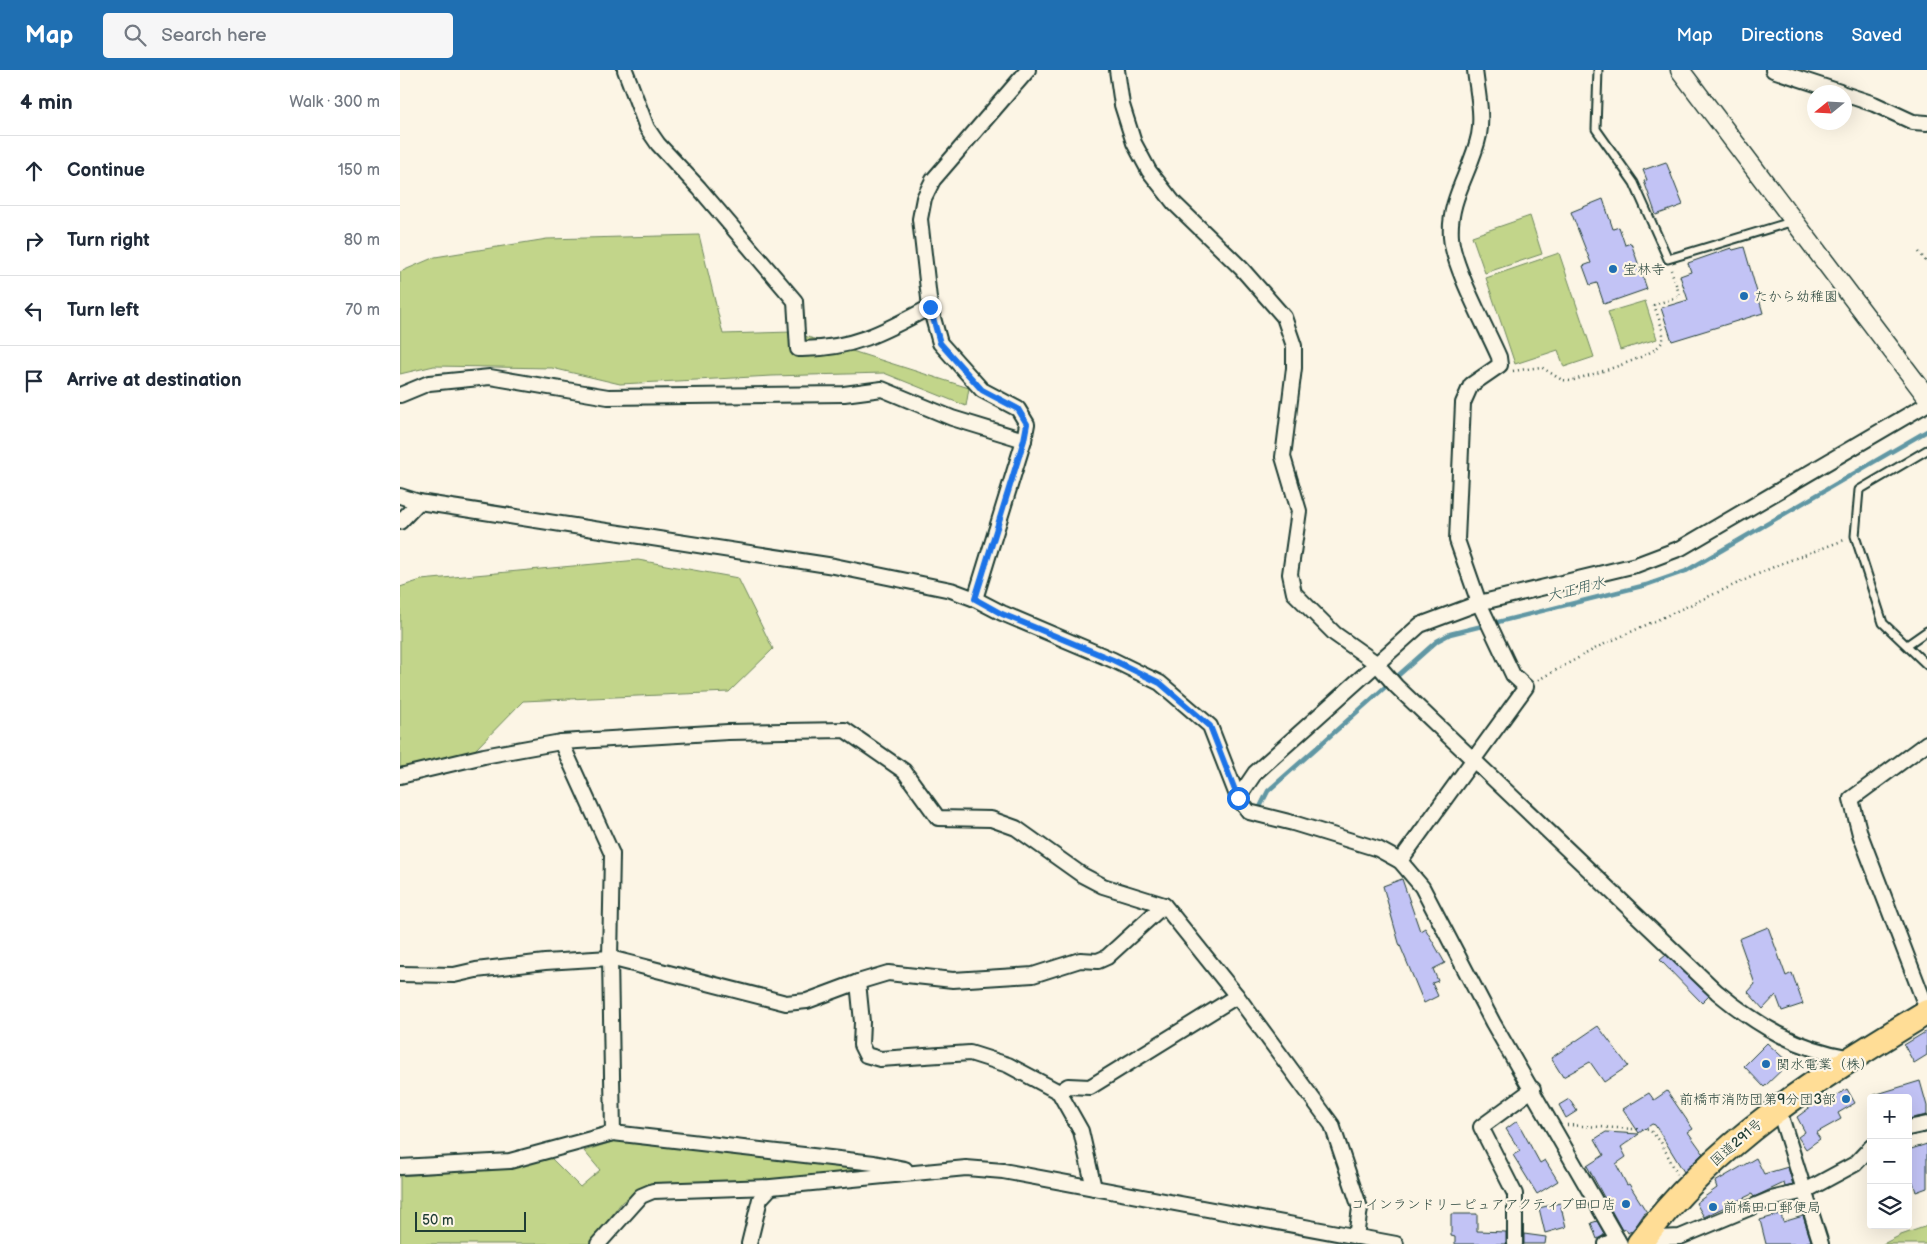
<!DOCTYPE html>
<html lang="en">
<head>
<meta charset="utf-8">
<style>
  :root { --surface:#fff; --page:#f6f6f7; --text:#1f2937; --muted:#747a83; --line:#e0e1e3; --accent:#1f6fb2 }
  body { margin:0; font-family:"Balsamiq Sans","Klee One",sans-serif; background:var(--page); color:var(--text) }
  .controls { position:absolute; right:15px; bottom:15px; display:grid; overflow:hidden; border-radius:5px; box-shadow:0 5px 20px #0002 }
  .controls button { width:45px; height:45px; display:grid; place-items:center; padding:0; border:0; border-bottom:1px solid var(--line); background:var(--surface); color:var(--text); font:25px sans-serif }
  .compass { position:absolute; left:1407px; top:15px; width:45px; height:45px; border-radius:50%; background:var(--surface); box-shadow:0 5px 20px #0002; rotate:252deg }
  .scale { position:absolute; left:15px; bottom:12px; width:111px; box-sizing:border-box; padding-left:5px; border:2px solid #1f3d34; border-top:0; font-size:14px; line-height:18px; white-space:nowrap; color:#1f3d34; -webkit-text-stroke:4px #fcf5e5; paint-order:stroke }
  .stop { position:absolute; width:15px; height:15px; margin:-11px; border:4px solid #1a73e8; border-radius:50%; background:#fff }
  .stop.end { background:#1a73e8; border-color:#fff; box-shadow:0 1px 5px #0008 }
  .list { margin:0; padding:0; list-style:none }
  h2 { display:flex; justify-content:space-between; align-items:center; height:65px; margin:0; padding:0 20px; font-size:21px }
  h2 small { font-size:16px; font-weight:400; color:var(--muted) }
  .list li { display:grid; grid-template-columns:32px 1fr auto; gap:15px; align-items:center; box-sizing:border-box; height:70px; padding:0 20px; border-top:1px solid var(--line) }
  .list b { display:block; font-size:19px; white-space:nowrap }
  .list em { font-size:16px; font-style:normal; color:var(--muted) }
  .icon { flex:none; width:28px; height:28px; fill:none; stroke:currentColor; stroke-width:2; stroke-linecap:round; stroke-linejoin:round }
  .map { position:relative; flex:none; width:1527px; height:1174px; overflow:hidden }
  header { display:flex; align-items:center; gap:30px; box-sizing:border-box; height:70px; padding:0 25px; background:var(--accent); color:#fff }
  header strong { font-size:24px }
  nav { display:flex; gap:28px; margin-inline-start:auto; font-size:18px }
  .search { width:350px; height:45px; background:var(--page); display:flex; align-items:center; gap:12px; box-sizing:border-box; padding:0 18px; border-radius:5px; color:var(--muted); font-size:19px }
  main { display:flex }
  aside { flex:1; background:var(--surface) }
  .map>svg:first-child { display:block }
</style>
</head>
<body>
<header>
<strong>Map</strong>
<div class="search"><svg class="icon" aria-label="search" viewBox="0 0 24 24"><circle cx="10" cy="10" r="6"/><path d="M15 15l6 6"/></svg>Search here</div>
<nav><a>Map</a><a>Directions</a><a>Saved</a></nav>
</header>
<main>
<aside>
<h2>4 min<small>Walk · 300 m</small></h2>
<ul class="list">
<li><svg class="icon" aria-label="ahead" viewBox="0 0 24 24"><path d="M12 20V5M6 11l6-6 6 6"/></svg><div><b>Continue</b></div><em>150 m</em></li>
<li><svg class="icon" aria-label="right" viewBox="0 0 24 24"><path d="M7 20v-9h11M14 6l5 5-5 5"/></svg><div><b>Turn right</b></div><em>80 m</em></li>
<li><svg class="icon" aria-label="left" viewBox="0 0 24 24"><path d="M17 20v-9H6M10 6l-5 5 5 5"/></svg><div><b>Turn left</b></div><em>70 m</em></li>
<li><svg class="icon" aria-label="arrive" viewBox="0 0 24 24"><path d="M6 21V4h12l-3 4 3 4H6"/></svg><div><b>Arrive at destination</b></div></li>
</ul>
</aside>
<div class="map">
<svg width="1527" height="1174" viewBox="0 0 1527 1174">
  <rect width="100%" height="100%" fill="#fcf5e5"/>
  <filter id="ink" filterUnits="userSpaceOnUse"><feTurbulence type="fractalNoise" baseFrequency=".02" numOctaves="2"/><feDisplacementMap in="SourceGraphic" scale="10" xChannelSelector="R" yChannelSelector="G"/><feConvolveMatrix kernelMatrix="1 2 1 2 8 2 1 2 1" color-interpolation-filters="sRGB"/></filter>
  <g filter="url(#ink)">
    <!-- green -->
    <g fill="#c2d58a" stroke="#70895f">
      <path d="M 1130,146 L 1142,184 L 1085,203 L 1072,166 Z"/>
      <path d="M 299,165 L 323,264 L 392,262 L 569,318 L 566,336 L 484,303 L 372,306 L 220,314 L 152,298 L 34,296 L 0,304 L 0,202 L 35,187 L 147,169 Z"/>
      <path d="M 1159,183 L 1194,287 L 1164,297 L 1158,280 L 1115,294 L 1086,208 Z"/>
      <path d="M 1245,231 L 1257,269 L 1220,280 L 1208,242 Z"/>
      <path d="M 238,490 L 338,508 L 373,579 L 329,622 L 123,631 L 73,682 L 0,699 L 0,517 L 21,510 Z"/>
      <path d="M 221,1069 L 471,1098 L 370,1112 L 241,1119 L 222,1132 L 190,1174 L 0,1174 L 0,1106 L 97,1099 L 148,1085 L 180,1117 L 200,1100 L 184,1081 Z"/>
      <path d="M 1527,1156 L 1527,1174 L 1483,1174 L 1501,1165 Z"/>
    </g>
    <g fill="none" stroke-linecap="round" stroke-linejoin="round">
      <!-- stream -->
      <path stroke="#6197a4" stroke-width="4.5" d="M 860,737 L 868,721 L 1037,571 L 1050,564 L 1246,515 L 1286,501 L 1527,361"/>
    </g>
    <!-- building -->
    <g fill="#c2c3f5" stroke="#1f3d34">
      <path d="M 1266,92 L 1283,135 L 1256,145 L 1244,111 L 1247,110 L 1243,100 Z"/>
      <path d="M 1203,129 L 1213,159 L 1219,157 L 1225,175 L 1231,173 L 1247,219 L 1204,234 L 1197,213 L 1190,215 L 1183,196 L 1191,193 L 1171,142 Z"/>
      <path d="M 1344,177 L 1363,243 L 1272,271 L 1261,238 L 1288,230 L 1280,206 L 1291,202 L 1288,193 L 1331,178 L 1333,180 Z"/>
      <path d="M 1002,809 L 1020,861 L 1025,858 L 1045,893 L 1033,899 L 1038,911 L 1032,913 L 1038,926 L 1024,933 L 999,873 L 983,816 Z"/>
      <path d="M 1368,857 L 1386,906 L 1392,903 L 1403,934 L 1382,941 L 1376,925 L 1363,939 L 1348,922 L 1355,914 L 1339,869 Z"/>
      <path d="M 1266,885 L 1309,926 L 1302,933 L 1260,890 Z"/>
      <path d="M 1198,956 L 1228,996 L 1204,1012 L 1190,992 L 1163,1007 L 1151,988 Z"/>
      <path d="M 1527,961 L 1527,985 L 1514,993 L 1504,975 Z"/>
      <path d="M 1367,973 L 1389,993 L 1364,1017 L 1344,996 Z"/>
      <path d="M 1520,1011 L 1527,1036 L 1527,1045 L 1508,1049 L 1508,1028 L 1475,1028 L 1474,1025 Z"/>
      <path d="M 1447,1019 L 1455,1033 L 1438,1043 L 1441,1049 L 1416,1063 L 1420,1069 L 1406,1079 L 1398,1067 L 1405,1062 L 1397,1047 L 1427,1025 L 1430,1030 Z"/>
      <path d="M 1267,1021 L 1293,1059 L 1288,1062 L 1303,1083 L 1284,1102 L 1255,1055 L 1252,1054 L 1239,1063 L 1223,1039 L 1249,1023 L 1254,1030 Z"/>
      <path d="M 1169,1029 L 1177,1041 L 1166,1048 L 1159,1035 Z"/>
      <path d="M 1117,1051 L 1140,1093 L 1145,1090 L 1158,1111 L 1137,1124 L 1113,1085 L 1120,1081 L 1106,1059 Z"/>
      <path d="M 1206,1062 L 1239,1064 L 1221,1077 L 1226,1087 L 1216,1094 L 1227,1115 L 1229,1114 L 1246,1141 L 1234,1159 L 1228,1163 L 1226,1159 L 1222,1160 L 1187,1096 L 1204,1085 L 1195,1069 Z"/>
      <path d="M 1527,1074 L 1527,1118 L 1516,1122 L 1508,1096 L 1508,1080 Z"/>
      <path d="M 1356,1088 L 1364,1104 L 1388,1097 L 1393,1115 L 1385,1117 L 1384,1113 L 1354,1127 L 1352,1124 L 1304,1147 L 1296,1133 L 1317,1118 L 1315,1112 Z"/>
      <path d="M 1160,1133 L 1166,1157 L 1145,1163 L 1139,1138 Z"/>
      <path d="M 1051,1144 L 1077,1144 L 1077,1161 L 1106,1162 L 1106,1174 L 1055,1174 L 1055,1167 L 1051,1166 Z"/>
      <path d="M 1381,1144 L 1383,1152 L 1403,1146 L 1411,1171 L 1400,1174 L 1366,1174 L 1360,1150 Z"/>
      <path d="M 1197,1151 L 1205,1165 L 1197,1169 L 1191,1153 Z"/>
      <path d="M 1124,1164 L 1146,1167 L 1145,1174 L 1124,1174 Z"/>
    </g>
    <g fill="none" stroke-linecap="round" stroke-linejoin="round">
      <!-- service casing -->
      <g stroke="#1f3d34" stroke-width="11">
        <g id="service">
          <path d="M 1198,0 L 1196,59 L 1234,113 L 1268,189 L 1394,151"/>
          <path d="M 1527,380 L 1459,420 L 1455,466 L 1483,553 L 1527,595"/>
          <path d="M 1507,575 L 1527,561"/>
        </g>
      </g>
      <!-- minor casing -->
      <g stroke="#1f3d34" stroke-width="18">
        <g id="minor">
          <path d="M 225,0 L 247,58 L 258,74 L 299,118 L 395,231 L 398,279 C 451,280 484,262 530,237"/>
          <path d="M 717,0 L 722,35 L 734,73 L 749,101 L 774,133 L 841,198 L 884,247 L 894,276 L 894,298 L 883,387 L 899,441 L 890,504 L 894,523 L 935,564 L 976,593 L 996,616 L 1317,922 C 1358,956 1397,979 1451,988"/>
          <path d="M 1373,0 L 1440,22"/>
          <path d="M 1444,24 L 1474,34 L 1513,52 L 1527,53"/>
          <path d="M 0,325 L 29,313 L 90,307 L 208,327 L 444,324 L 482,319 L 552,348 L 624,370"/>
          <path d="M 0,426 L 19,432 L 434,496 L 551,520 L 575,529 L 602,543 L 713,590 L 760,613 L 810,656 L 838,728 L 849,742 L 893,753 L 978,779 L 1000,791 L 1022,817 L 1093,953 L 1220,1174"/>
          <path d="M 0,452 L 19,432"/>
          <path d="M 575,529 L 624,370 L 627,354 L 618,339 L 582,320 L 540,273 L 530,237 L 520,149 L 524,128 L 533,110 L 628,0"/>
          <path d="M 161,672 L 212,784 L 210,888 L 213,1063"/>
          <path d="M 1527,673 L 1451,729 L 1460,764 L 1527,939"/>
          <path d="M 0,706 L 84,686 L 161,672 L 328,662 L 445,660 L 504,701 L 538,748 L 591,749 L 616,758 L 682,805 L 703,816 L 764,835 L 837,926 L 932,1055 L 960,1138 L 956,1167"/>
          <path d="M 838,728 L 855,703 L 1020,555 L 1079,533 L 1236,495 L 1281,478 L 1527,334"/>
          <path d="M 1000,791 L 1126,617 L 1113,605 L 1079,533 L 1057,470 L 1063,333 L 1071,315 L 1100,295 L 1099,287 C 1086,257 1053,197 1051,167 C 1048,129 1072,100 1079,65 C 1083,44 1077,20 1075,0"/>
          <path d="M 0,904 L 54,905 L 76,900 L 145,892 L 210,888 L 386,933 L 407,931 L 458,912 L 488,903 L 553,910 L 633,905 L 680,890 L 698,891 L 707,887 L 764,835"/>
          <path d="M 458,912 L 462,952 L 461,975 L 466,985 L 480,989 L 570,983 L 608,995 L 659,1022 L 681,1061 L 694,1118"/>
          <path d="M 659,1022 L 668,1016 L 690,1017 L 837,926"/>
          <path d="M 1378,1037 L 1421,1174"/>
          <path d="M 1508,1058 L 1527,1054"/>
          <path d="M 0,1097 L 110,1091 L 213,1063 L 474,1093 L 505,1099"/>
          <path d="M 1246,1164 L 1259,1168 L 1280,1167 L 1371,1129 L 1405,1121 L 1455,1094 L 1471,1077"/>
          <path d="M 198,1174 L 241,1126 L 253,1121 L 371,1117 L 566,1098 L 603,1101 L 996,1174"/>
          <path d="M 349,1174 L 360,1129 L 371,1117"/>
          <path d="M 1115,1174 L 1115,1124 L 1081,1057 L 1133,1019"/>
          <path d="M 1206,1174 L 1217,1169"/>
        </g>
      </g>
      <!-- tertiary casing -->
      <g stroke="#1f3d34" stroke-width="21">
        <path id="tertiary" d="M 1280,0 L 1527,327"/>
      </g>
      <!-- trunk casing -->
      <g stroke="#1f3d34" stroke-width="28">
        <path id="trunk" d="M 1239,1174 C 1317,1070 1417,1009 1527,942"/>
      </g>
      <!-- path -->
      <g stroke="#1f3d34" stroke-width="2.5" stroke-dasharray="1 4" stroke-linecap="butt">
        <path d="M 1519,182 L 1527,193"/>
        <path d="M 1113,301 L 1141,297 L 1162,310 L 1171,311 C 1187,305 1261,287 1263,269 C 1264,260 1257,244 1254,235 L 1280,226 L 1271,200"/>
        <path d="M 1138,610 L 1200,576 L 1380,494 L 1447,469"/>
        <path d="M 1167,1055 L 1250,1060 L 1261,1072 L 1277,1104"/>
      </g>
      <!-- service -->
      <use href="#service" stroke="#fcf5e5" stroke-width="7"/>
      <!-- minor -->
      <use href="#minor" stroke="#fcf5e5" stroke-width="14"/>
      <!-- tertiary -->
      <use href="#tertiary" stroke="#fcf5e5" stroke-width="18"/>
      <!-- trunk -->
      <use href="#trunk" stroke="#ffdd96" stroke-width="24"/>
    </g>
  </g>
  <g fill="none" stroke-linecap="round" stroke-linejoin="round" filter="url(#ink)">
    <!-- route -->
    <path stroke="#1a73e8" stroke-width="6" d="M 530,237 L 540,273 L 582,320 L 618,339 L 627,354 L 624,370 L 575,529 L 602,544 L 713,590 L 760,613 L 810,656 L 838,728"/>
  </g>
  <!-- markers -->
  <g fill="#1f6fb2" stroke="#fcf5e5" stroke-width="2">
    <circle cx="1213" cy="199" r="5"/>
    <circle cx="1344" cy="226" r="5"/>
    <circle cx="1366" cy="994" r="5"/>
    <circle cx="1446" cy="1029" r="5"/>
    <circle cx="1226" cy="1134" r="5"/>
    <circle cx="1313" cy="1137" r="5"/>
  </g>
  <g text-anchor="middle" stroke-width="4.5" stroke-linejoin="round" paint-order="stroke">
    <!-- poi labels -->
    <g font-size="14" fill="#1f3d34" stroke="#fcf5e5" text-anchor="start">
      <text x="1223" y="204">宝林寺</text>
      <text x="1354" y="231">たから幼稚園</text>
      <text x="1376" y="999">関水電業（株）</text>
      <text x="1436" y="1034" text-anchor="end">前橋市消防団第9分団3部</text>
      <text x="1216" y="1139" text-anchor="end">コインランドリーピュアアクティブ田口店</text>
      <text x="1323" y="1142">前橋田口郵便局</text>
    </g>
    <!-- street labels -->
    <g font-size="14" fill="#1f3d34" stroke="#fcf5e5">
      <text transform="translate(1336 1072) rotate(-41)" y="5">国道291号</text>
    </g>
    <!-- water labels -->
    <g font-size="15" font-style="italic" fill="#355b59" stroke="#fcf5e5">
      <text transform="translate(1176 519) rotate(-14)" y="5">大正用水</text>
    </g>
  </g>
</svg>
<div class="controls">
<button>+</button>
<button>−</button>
<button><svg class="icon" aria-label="layers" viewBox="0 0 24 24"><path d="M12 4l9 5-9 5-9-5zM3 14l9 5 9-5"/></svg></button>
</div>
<svg class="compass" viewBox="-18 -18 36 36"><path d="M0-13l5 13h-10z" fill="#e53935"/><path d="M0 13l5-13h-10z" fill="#747a83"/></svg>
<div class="scale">50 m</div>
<div class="stop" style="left:838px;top:728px"></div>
<div class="stop end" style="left:530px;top:237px"></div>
</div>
</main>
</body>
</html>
